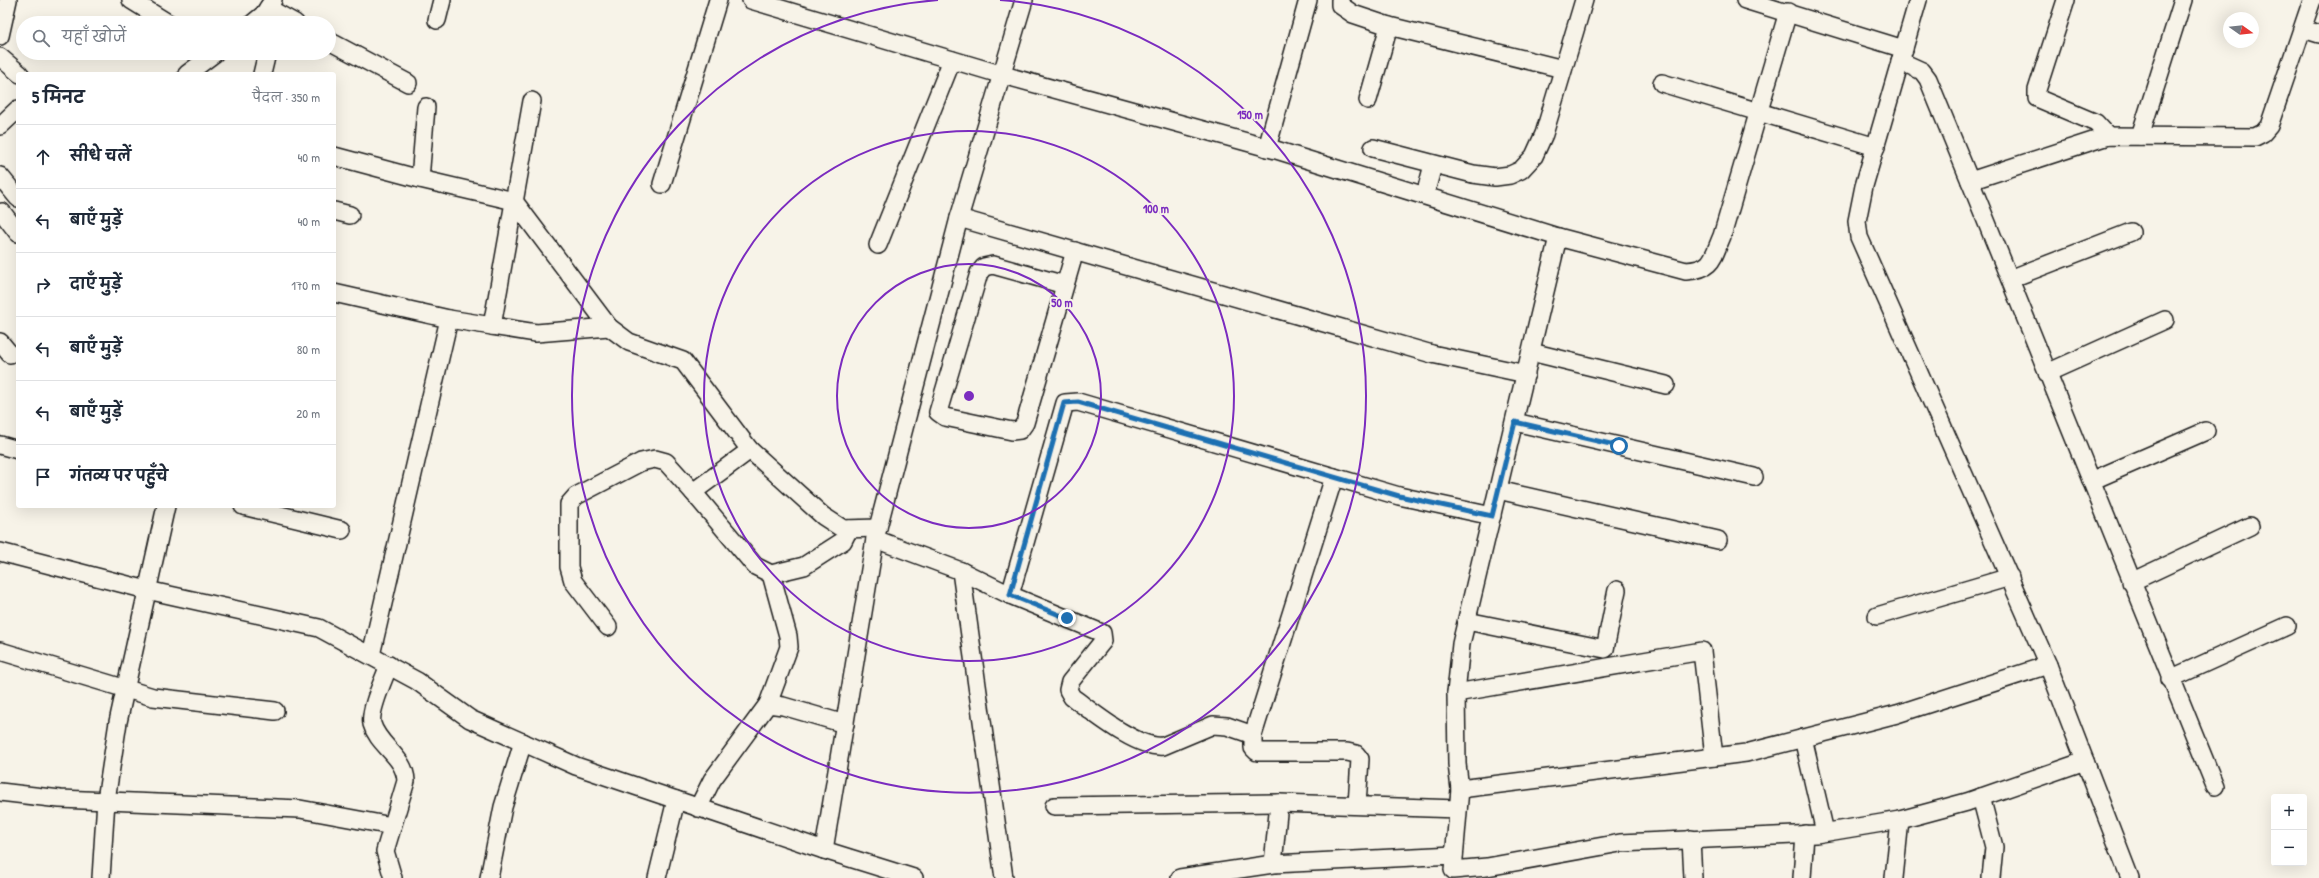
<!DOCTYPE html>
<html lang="hi">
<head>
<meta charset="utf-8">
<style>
  :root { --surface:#fff; --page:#f2f2f3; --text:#1f2937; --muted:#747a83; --line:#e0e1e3 }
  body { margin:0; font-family:"Patrick Hand","Playpen Sans Deva",sans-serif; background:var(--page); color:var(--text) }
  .controls { position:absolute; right:12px; bottom:12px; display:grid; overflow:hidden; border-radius:4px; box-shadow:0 4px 16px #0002 }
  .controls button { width:36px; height:36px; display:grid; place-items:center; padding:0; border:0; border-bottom:1px solid var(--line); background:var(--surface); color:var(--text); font:20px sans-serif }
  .compass { position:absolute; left:2223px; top:12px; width:36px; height:36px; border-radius:50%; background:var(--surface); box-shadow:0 4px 16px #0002; rotate:105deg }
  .stop { position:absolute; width:12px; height:12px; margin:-9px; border:3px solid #1f6fb2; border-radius:50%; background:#fff }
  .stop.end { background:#1f6fb2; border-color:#fff; box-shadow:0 1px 4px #0008 }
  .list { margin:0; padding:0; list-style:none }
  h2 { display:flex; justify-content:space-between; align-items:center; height:52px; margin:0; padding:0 16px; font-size:17px }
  h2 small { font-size:13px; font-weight:400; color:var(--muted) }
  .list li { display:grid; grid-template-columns:26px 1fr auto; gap:12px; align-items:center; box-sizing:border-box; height:64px; padding:0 16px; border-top:1px solid var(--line) }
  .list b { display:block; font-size:15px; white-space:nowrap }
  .list em { font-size:13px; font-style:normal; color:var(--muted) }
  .icon { flex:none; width:22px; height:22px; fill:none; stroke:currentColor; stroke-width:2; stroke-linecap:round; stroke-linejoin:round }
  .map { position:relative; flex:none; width:2319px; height:878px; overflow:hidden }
  .search { position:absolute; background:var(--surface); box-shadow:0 4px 16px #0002; left:16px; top:16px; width:320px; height:44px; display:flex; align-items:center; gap:10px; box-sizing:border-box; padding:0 14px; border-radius:22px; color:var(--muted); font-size:15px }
  .panel { position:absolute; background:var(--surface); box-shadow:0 4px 16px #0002; left:16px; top:72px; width:320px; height:436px; border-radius:4px }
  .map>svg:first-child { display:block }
</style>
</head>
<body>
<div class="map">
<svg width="2319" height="878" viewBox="0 0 2319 878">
  <rect width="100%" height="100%" fill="#f7f3e8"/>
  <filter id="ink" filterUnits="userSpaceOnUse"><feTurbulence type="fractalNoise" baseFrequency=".025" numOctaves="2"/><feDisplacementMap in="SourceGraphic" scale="8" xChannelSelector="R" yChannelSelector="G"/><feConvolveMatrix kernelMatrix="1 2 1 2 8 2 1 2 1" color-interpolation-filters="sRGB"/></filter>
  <g filter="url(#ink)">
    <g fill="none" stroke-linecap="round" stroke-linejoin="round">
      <!-- minor casing -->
      <g stroke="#1c1c1c" stroke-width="20">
        <g id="minor">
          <path d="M 131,0 L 168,23"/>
          <path d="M 751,0 L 1003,75 L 1276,150 L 1558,237 L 1686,271 C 1713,269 1712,259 1722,236 L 1788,12"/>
          <path d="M 1340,0 L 1340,5 L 1353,14 L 1389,26 L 1563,69"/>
          <path d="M 1745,0 L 1904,49"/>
          <path d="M 1918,0 L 1864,186 L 1857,221 L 1859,237 L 2048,665 L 2130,878"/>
          <path d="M 2066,0 L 2037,90 L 2037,98 L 2096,123 L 2108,136"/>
          <path d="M 268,8 L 295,23"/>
          <path d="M 437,20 L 442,0"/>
          <path d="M 253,23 L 264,14 L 273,0"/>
          <path d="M 2303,29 L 2319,34"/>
          <path d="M 0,36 L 8,0"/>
          <path d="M 329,41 L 408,83"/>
          <path d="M 0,57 L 20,74"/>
          <path d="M 1900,61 L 1922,71 L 1928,79 L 1970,181 L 2108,136 L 2255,137 L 2263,133 L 2269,126 L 2312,0"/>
          <path d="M 187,74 L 215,53"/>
          <path d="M 262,74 L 267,53"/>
          <path d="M 1662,83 L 1876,147"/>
          <path d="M 1368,100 L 1389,26"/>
          <path d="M 0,126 L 18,109"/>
          <path d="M 2140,136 L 2183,0"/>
          <path d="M 1267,148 L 1308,0"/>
          <path d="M 1373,148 L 1473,174 L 1495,177 L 1510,175 L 1521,170 L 1534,156 L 1544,134 L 1584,0"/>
          <path d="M 334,156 L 420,179 L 514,201 L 609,327 L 629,342 L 683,361 L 750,450 L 823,516 L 843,529 L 878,528"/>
          <path d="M 0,176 L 18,198"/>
          <path d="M 420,179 L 426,107"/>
          <path d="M 1970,181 L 2215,786"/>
          <path d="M 662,184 L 718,0"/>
          <path d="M 1425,195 L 1433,165"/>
          <path d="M 334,211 L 350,215"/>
          <path d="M 2,212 L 18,233"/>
          <path d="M 959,218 L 1432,354 L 1526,374"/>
          <path d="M 1558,237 L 1461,644 L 1456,693 L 1457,764 L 1460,789 L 1453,870 L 1487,867 L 1620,843 L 1816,834 L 1900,820 L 1967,802 L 2085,761"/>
          <path d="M 878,245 L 952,60"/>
          <path d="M 2010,279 L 2131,232"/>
          <path d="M 1065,285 L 993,265 L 984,267 L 979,273 L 938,412 L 945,417 L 1012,431 L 1020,430 L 1025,423 L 1075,251"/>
          <path d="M 334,293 L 449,319 L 371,655"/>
          <path d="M 449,319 L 492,326 L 532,101"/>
          <path d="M 492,326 L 536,333 L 609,327"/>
          <path d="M 0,342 L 10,354"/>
          <path d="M 1531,352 L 1666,385"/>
          <path d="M 2047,373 L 2165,320"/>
          <path d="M 1515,422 L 1754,477"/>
          <path d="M 0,445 L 18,450"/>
          <path d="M 1334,477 L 1253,735 L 1253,748 L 1257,752 L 1347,752 L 1356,754 L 1360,759 L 1357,805"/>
          <path d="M 2091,481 L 2206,431"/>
          <path d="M 1498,490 L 1718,540"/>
          <path d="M 693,492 L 755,566 L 771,574 L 804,566 L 843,541 L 849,529"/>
          <path d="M 243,506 L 342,530"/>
          <path d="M 875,539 L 961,571 L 1004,878"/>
          <path d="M 0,552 L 147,590 L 319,628 L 417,681 L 470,719 L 576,766 L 824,850"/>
          <path d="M 961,571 L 1010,595 L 1065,403 L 1078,402 L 1399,496 L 1492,516"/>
          <path d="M 2131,582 L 2250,526"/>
          <path d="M 1010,595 L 1102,633 L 1103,641 L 1070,682 L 1068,690 L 1072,697 C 1093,712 1137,749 1163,746 L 1213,725 L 1227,726 L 1253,735"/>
          <path d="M 1877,616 L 2010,577"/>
          <path d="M 1467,621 L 1605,649 L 1617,590"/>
          <path d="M 608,627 L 573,581 L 569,567 L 569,504 L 576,496 L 641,462 L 655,459 L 666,462 L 693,492 L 750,450"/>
          <path d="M 0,651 L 153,697 L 275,711"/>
          <path d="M 389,665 C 384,679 369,710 372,724 C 378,746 405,756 406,781 L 385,851 L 393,878"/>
          <path d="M 2170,679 L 2287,626"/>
          <path d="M 1456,693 L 1702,651 L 1714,757"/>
          <path d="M 768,704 L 789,647 L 788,636 L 771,574"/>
          <path d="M 1803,738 L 1825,832"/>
          <path d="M 1460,789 L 1746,753 L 1897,714 L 2048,665"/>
          <path d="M 0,792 L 60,799 L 300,809 L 392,826"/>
          <path d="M 1981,797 L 1994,847 L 1991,878"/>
          <path d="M 1054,806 L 1279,803 L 1458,809"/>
          <path d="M 698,808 L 712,780 L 768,704 L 783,706 L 845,724"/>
          <path d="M 1691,839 L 1693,878"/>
          <path d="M 1273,864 L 1279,803"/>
          <path d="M 101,878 L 106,800 L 118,722 L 166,506"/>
          <path d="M 489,878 L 503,807 L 523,742"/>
          <path d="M 657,878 L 676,800"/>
          <path d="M 914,878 L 824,850 L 875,539 L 959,218 L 1024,0"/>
          <path d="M 1180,878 L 1273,864 L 1454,855"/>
          <path d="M 1802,878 L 1805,834"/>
          <path d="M 1894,878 L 1900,820"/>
        </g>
      </g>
      <!-- minor -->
      <use href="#minor" stroke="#f7f3e8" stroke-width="17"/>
    </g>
  </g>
  <g fill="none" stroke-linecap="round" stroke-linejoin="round" filter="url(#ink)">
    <!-- route -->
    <path stroke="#1f6fb2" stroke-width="5" d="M 1067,618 L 1010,595 L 1064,403 L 1078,402 L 1399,496 L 1492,516 L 1515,422 L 1619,446"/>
  </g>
  <!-- distance rings -->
  <g fill="none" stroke="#7b2cbf" stroke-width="2">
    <circle cx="969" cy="396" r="132"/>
    <circle cx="969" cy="396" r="265"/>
    <path d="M1000 0A397 397 0 1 1 938 0"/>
  </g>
  <circle cx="969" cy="396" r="6" fill="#7b2cbf" stroke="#f7f3e8" stroke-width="2"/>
  <g font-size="12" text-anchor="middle" font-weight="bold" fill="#7b2cbf" stroke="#f7f3e8" stroke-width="4" stroke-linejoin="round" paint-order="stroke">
    <text x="1250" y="119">150 m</text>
    <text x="1156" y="213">100 m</text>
    <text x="1062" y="307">50 m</text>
  </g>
</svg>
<div class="controls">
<button>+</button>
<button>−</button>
</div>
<svg class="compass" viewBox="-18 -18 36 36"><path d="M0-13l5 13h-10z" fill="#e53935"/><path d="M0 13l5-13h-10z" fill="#747a83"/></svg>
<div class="stop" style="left:1619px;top:446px"></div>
<div class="stop end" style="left:1067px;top:618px"></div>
<div class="search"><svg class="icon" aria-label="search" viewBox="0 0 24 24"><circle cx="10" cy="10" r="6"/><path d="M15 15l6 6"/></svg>यहाँ खोजें</div>
<section class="panel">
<h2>5 मिनट<small>पैदल · 350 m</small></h2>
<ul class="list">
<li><svg class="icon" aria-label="ahead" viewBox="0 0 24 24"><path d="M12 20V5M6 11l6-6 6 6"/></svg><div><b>सीधे चलें</b></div><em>40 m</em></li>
<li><svg class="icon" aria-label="left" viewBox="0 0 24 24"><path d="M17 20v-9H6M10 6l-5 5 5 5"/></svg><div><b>बाएँ मुड़ें</b></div><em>40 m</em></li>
<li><svg class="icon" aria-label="right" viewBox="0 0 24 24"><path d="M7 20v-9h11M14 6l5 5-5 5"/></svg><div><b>दाएँ मुड़ें</b></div><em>170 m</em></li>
<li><svg class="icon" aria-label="left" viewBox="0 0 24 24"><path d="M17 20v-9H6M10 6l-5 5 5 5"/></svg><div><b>बाएँ मुड़ें</b></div><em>80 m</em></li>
<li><svg class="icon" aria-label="left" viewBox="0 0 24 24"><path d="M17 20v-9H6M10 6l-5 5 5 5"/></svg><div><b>बाएँ मुड़ें</b></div><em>20 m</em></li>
<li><svg class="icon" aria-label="arrive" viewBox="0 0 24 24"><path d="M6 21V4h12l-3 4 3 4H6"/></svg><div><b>गंतव्य पर पहुँचे</b></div></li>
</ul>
</section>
</div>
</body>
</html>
